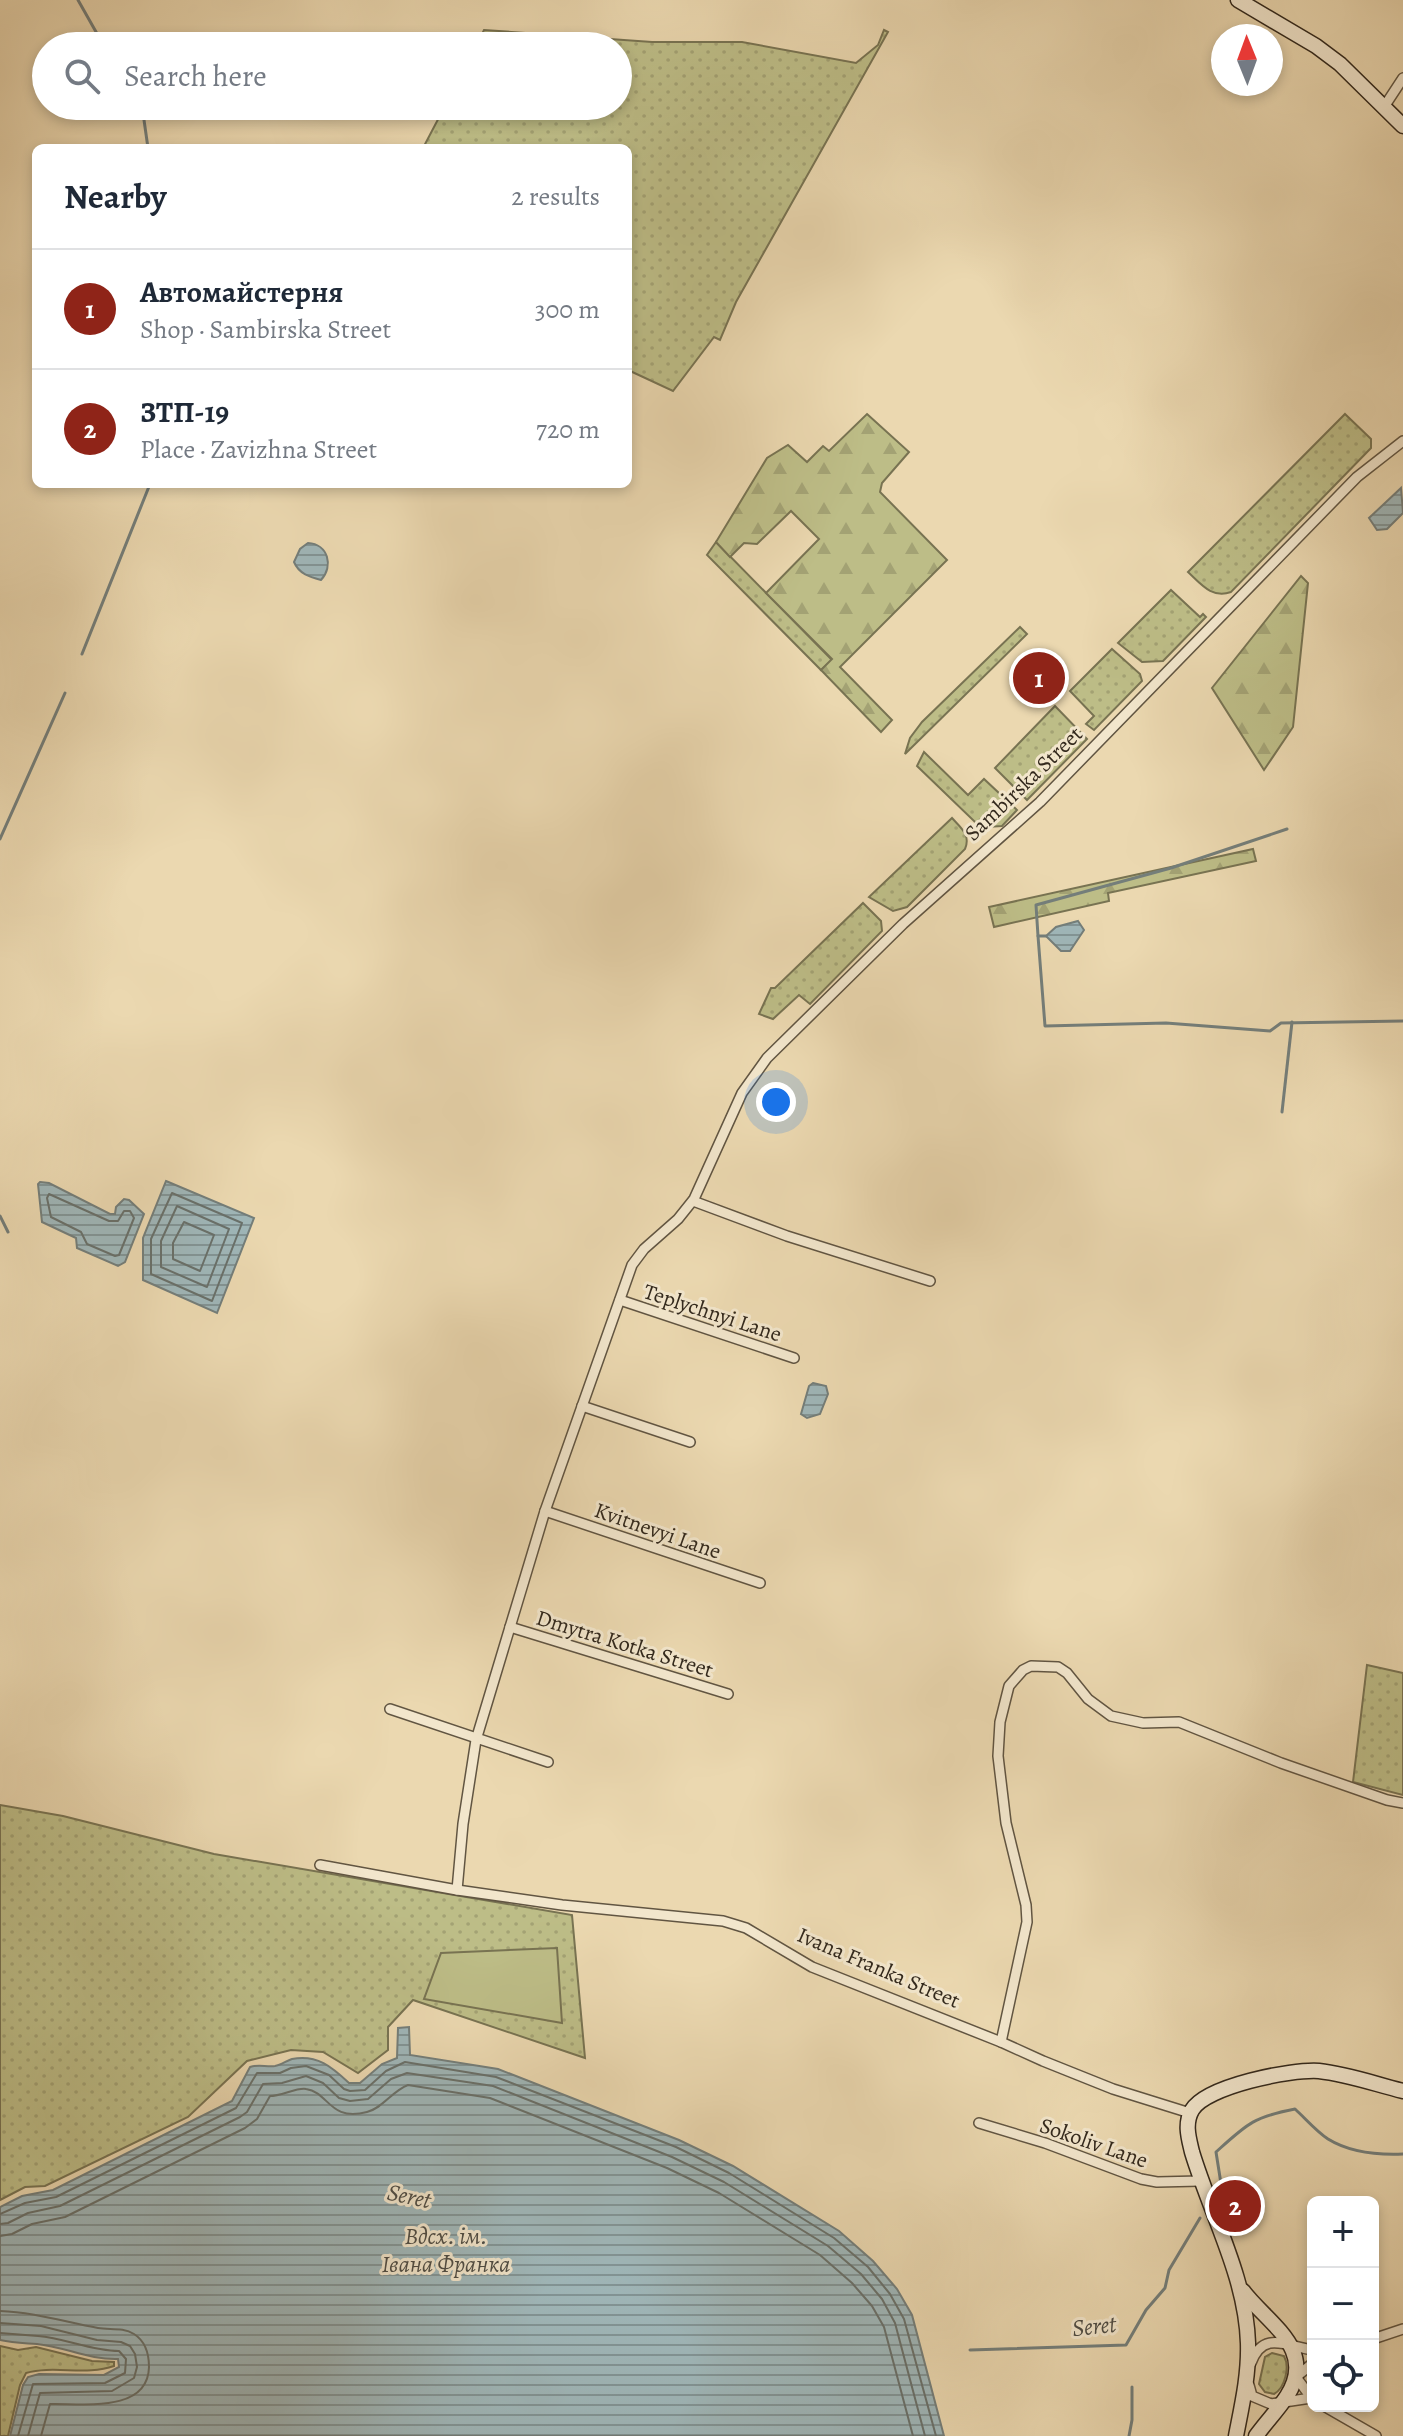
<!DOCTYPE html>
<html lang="en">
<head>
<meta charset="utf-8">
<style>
  :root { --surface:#fff; --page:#f6f6f7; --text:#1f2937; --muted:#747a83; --line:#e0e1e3; --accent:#8f2418 }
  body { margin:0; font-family:Alegreya,serif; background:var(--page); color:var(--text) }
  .controls { position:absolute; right:24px; bottom:24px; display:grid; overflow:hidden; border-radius:12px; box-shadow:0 4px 12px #0003 }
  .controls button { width:72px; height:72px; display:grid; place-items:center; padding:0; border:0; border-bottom:2px solid var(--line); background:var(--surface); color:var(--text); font:40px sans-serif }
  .compass { position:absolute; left:1211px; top:24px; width:72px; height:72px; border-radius:50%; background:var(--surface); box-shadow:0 4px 12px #0003; rotate:359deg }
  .you { position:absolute; left:776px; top:1102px; width:28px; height:28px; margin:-20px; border:6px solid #fff; border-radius:50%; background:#1a73e8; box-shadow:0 0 0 12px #1a73e833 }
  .badge { display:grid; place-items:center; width:52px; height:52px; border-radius:50%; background:var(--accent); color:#fff; font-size:26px; font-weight:700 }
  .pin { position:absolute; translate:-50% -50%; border:4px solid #fff; box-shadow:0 2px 8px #0006 }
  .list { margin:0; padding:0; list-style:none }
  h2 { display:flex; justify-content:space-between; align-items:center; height:104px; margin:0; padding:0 32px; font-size:34px }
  h2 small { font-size:26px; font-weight:400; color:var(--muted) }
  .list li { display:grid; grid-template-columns:52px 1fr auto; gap:24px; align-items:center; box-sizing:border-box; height:120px; padding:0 32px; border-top:2px solid var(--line) }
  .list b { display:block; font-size:30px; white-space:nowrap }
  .list p { margin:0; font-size:26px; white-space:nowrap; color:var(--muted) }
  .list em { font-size:26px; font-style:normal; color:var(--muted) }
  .icon { flex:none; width:44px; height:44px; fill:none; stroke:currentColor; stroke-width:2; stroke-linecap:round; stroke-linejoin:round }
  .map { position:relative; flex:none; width:1403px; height:2436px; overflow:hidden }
  .search { position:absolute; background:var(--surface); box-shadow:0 4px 12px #0003; left:32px; top:32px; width:600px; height:88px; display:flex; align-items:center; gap:20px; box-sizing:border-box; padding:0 28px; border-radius:44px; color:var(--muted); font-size:30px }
  .panel { position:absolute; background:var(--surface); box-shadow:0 4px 12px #0003; left:32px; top:144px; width:600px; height:344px; border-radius:12px }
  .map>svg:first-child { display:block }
</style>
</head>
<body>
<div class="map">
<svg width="1403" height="2436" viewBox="0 0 1403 2436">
  <defs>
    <pattern id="grass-dots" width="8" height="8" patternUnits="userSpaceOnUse" patternTransform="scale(2)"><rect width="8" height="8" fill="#bdbd87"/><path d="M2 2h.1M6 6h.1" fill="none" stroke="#a3a274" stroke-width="1.8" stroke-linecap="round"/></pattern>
    <pattern id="forest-firs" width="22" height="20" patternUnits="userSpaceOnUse" patternTransform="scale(2)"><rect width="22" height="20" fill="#bdbd87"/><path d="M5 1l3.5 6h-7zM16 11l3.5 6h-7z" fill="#a3a274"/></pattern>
    <pattern id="water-rules" width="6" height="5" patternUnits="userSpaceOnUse" patternTransform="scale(2)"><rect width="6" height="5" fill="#9fb6b8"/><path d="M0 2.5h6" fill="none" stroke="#829495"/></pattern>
  </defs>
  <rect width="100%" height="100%" fill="#ebd8b0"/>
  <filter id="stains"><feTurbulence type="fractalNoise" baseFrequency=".0025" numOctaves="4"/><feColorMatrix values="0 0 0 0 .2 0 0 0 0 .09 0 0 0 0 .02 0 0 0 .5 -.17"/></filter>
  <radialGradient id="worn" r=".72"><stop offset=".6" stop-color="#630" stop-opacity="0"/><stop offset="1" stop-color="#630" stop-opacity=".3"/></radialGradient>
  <!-- grass -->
  <g fill="url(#grass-dots)" stroke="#787352" stroke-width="2">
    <path d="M 484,30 L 652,42 L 742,42 L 856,63 L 878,45 L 884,30 L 888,32 L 736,302 L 720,340 L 714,337 L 673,391 L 628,370 L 628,148 L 423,148 L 445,106 L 618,106 L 618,46 L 476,46 Z"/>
    <path d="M 1345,414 L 1371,439 L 1371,448 L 1231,592 C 1212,599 1201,584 1188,572 Z"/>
    <path d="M 716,542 L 832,660 L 821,670 L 707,555 Z"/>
    <path d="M 1171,590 L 1200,617 L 1203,614 L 1206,617 L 1163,661 L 1142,662 L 1118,643 Z"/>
    <path d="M 1020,627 L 1027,634 L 905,754 L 910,738 L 922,722 Z"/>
    <path d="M 1112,649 L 1140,674 L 1142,681 L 1094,730 L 1086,724 L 1094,716 L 1070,691 Z"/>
    <path d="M 1055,706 L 1087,739 L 1027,800 L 995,768 Z"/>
    <path d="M 924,752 L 968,795 L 984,779 L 1017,810 L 1002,826 L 986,827 L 975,822 L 917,766 Z"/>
    <path d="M 952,818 C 961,828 971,835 965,849 L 907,907 L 893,911 L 869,897 Z"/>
    <path d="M 863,903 L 881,921 L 882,931 L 810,1004 L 799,995 L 773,1019 L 759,1014 L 771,988 L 775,988 Z"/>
    <path d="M 1367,1665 L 1403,1673 L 1403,1795 L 1353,1782 Z"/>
    <path d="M 0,1805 L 63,1816 L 214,1854 L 572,1915 L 585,2058 L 413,2000 L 388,2027 L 388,2050 L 358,2073 L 323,2052 L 291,2050 L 247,2061 L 188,2117 L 45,2186 L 25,2187 L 0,2200 Z"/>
    <path d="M 0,2346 L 18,2350 L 36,2347 L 92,2361 L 114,2362 L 114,2366 C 86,2376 54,2365 26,2373 L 20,2385 L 8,2436 L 0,2436 Z"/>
    <path d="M 1272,2353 L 1284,2356 C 1290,2367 1285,2388 1274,2394 L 1265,2392 L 1259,2384 L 1265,2357 Z"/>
  </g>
  <!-- forest -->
  <g fill="url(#forest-firs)" stroke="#787352" stroke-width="2">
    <path d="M 867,414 L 909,452 L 882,483 L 880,492 L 947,560 L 840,667 L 892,720 L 881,732 L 821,670 L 832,659 L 766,593 L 819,539 L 791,511 L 757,544 L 744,543 L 730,557 L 716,542 L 767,458 L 788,445 L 807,462 L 823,446 L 829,451 Z"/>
    <path d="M 1301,576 L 1308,583 L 1293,727 L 1264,770 L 1212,688 Z"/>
    <path d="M 1253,849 L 1256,861 L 1108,893 L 1109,901 L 994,927 L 989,907 Z"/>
  </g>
  <!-- pitch -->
  <path fill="#bdbd87" stroke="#787352" stroke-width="2" d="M 557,1948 L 562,2023 L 424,1999 L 441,1953 Z"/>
  <!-- water -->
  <g fill="url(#water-rules)" stroke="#747e7a" stroke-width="2">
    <path d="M 1401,488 L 1403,513 L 1387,529 L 1377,530 L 1369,518 Z"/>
    <path d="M 308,543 C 328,544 334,566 321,580 C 310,577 299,574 294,562 L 300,549 Z"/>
    <path d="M 1078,921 L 1084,930 L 1070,951 L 1061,951 L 1046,936 L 1056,927 Z"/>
    <path d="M 166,1181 L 254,1218 L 217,1313 L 143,1280 L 143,1238 Z"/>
    <path d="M 40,1182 L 49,1183 L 110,1214 L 115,1214 L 116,1207 L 124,1199 L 129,1200 L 144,1214 L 125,1262 L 118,1266 L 77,1248 L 76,1238 L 42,1222 L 38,1184 Z"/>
    <path d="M 813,1383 L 826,1386 L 828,1394 L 820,1414 L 807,1418 L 801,1414 L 809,1386 Z"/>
    <path d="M 409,2027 L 410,2055 L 498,2069 L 679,2140 L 733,2166 L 839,2231 L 873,2261 L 897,2289 L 912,2315 L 944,2436 L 10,2436 L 23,2385 L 28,2377 L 39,2374 L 104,2375 L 119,2367 L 118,2359 C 90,2360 65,2347 37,2344 C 24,2343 13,2343 0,2340 L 0,2207 L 22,2196 L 53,2190 L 232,2101 L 250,2067 C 258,2064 266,2067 275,2066 C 281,2065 286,2061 292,2059 C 317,2054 332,2067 349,2083 L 360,2083 L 382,2064 L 397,2058 L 398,2028 Z"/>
  </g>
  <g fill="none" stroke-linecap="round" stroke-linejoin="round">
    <!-- shore -->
    <g stroke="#69706a" stroke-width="2">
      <path d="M 172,1193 L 242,1223 L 212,1301 L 151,1274 L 151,1239 Z"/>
      <path d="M 49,1194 L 109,1221 L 118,1221 L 124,1211 L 130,1211 L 134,1218 L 119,1255 L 115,1256 L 87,1244 L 81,1232 L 51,1217 L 47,1198 Z"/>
      <path d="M 177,1206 L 229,1229 L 207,1287 L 161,1267 L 161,1241 Z"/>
      <path d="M 184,1222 L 214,1235 L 200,1271 L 173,1259 L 173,1243 Z"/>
      <path d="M 0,2214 L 25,2203 L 56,2197 L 236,2108 L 257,2073 L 280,2073 L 291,2068 L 306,2066 L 329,2075 L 344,2089 L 350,2091 L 365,2090 L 386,2071 L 405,2062 L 496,2077 L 676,2147 L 729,2173 L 834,2238 L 868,2267 L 890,2294 L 904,2319 L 936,2436"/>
      <path d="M 0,2224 L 8,2223 L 28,2213 L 60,2206 L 240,2117 L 247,2112 L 263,2084 L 282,2083 L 306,2076 L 323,2083 L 339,2098 L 350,2101 L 368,2099 L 391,2079 L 407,2073 L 493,2086 L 672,2157 L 724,2182 L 828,2246 L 861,2274 L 882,2299 L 895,2323 L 925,2436"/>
      <path d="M 0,2236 L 12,2234 L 32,2224 L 65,2217 L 245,2128 L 257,2119 L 270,2096 C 281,2096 298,2087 306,2089 C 329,2092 329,2122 367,2112 C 383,2108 392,2091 408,2085 L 490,2098 L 667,2168 L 719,2193 L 820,2255 L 852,2283 L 872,2306 L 884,2327 L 913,2436"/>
      <path d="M 0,2311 C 34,2312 65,2322 98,2328 C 110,2330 123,2327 134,2334 C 145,2341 149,2354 149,2367 C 148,2414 80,2403 50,2404 L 41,2436"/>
      <path d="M 0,2323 L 41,2326 L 97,2340 L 121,2342 L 130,2346 L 135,2354 L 137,2367 L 134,2378 L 112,2391 L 40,2393 L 28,2436"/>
      <path d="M 0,2333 C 13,2334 25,2335 38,2336 C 65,2338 91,2351 119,2351 L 126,2359 L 125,2373 L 105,2383 L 33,2384 L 18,2436"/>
    </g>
    <!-- stream -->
    <g stroke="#747e7a" stroke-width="3">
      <path d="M 78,0 L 104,46"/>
      <path d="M 138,106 L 143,113 L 148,148"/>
      <path d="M 82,654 L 150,484"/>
      <path d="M 0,839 L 65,693"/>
      <path d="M 1038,936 L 1036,905 L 1171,868 L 1287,829"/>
      <path d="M 1046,936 L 1038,936 L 1045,1026 L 1166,1023 L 1270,1031 L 1281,1023 L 1403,1021"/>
      <path d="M 1282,1112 L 1292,1022"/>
      <path d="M 0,1216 L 8,1232"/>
      <path d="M 1216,2199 L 1222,2190 L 1216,2152 C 1247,2124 1253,2117 1295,2109 C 1306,2119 1316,2131 1328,2139 C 1349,2152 1379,2155 1403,2154"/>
      <path d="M 970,2350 L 1126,2345 L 1146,2310 L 1165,2288 L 1169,2270 L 1200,2218"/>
      <path d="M 1129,2436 L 1132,2420 L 1132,2387"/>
    </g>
    <!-- minor casing -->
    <g stroke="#615542" stroke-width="12">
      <g id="minor">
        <path d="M 1384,107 L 1403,78"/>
        <path d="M 693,1201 L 787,1236 L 930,1281"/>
        <path d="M 620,1300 L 794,1358"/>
        <path d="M 582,1406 L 690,1442"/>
        <path d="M 545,1511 L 760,1583"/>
        <path d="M 510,1627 L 728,1694"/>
        <path d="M 390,1709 L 548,1762"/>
        <path d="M 320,1865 L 457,1890 L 562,1905 L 723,1921 L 746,1928 L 812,1967 L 1001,2042 L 1043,2061 L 1113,2089 L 1190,2113"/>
        <path d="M 457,1890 L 463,1824 L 476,1740 L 545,1511 L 632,1265 L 644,1249 L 678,1219 L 694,1199 L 742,1093 L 767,1058 L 903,924 L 1040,802 L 1357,477 L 1403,441"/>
        <path d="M 1001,2042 L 1027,1922 L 1026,1905 L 1006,1823 L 998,1756 L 1000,1722 L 1009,1686 L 1023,1670 L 1031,1666 L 1058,1667 L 1067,1673 L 1088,1699 L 1111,1716 L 1143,1723 L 1179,1722 L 1281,1763 L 1387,1800 L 1403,1803"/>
        <path d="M 979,2123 L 1045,2143 L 1141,2179 L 1157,2182 L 1200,2181"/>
        <path d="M 1373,2339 L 1403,2329"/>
        <path d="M 1251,2363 C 1263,2330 1286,2346 1313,2350"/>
        <path d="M 1313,2363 L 1296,2377 L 1313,2400"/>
        <path d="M 1249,2385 L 1252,2396 L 1271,2404 L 1311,2398"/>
        <path d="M 1324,2406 L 1376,2436"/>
      </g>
    </g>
    <!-- secondary casing -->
    <g stroke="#33291d" stroke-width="17">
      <g id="secondary">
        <path d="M 1238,0 L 1316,46 L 1340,64 L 1403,126"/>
        <path d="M 1243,2291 C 1268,2324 1317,2349 1287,2396 C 1278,2410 1266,2422 1256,2436"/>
        <path d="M 1236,2436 C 1242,2405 1249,2375 1248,2343 C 1246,2277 1211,2215 1192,2152 C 1189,2139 1184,2124 1192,2110 C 1206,2086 1291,2069 1319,2071 C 1347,2074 1375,2084 1403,2091"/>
      </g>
    </g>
    <!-- minor -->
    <use href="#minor" stroke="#f2e6cc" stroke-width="9"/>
    <!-- secondary -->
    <use href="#secondary" stroke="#f2e6cc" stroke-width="14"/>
  </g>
  <g text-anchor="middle" stroke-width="6" stroke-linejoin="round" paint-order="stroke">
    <!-- street labels -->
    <g font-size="22" fill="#33291d" stroke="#f2e6cc">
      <text transform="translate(1023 783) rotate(-44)" y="8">Sambirska Street</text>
      <text transform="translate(713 1312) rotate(18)" y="8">Teplychnyi Lane</text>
      <text transform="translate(658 1530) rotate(19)" y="8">Kvitnevyi Lane</text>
      <text transform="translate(625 1643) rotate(17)" y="8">Dmytra Kotka Street</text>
      <text transform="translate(879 1967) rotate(23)" y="8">Ivana Franka Street</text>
      <text transform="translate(1094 2142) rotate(19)" y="8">Sokoliv Lane</text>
    </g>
    <!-- water labels -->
    <g font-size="24" font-style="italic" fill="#4e4c44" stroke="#f2e6cc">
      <text transform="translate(409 2196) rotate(12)" y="8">Seret</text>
      <text x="446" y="2244">Вдсх. ім.<tspan x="446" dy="28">Івана Франка</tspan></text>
      <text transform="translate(1094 2326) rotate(-6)" y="8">Seret</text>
    </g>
  </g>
  <rect width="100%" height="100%" filter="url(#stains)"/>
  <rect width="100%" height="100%" fill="url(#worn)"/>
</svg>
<div class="controls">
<button>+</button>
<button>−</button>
<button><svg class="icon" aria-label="locate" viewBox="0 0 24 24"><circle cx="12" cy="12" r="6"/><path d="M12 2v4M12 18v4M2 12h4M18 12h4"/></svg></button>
</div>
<svg class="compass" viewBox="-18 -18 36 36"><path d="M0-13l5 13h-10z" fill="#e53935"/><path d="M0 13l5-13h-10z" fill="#747a83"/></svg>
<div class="you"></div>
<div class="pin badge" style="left:1039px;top:678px">1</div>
<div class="pin badge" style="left:1235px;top:2206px">2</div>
<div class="search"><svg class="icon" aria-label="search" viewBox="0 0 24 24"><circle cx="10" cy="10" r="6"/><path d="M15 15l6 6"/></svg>Search here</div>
<section class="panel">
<h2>Nearby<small>2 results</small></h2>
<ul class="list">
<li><span class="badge">1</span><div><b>Автомайстерня</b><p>Shop · Sambirska Street</p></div><em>300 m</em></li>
<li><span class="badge">2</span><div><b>ЗТП-19</b><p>Place · Zavizhna Street</p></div><em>720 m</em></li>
</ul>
</section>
</div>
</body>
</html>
